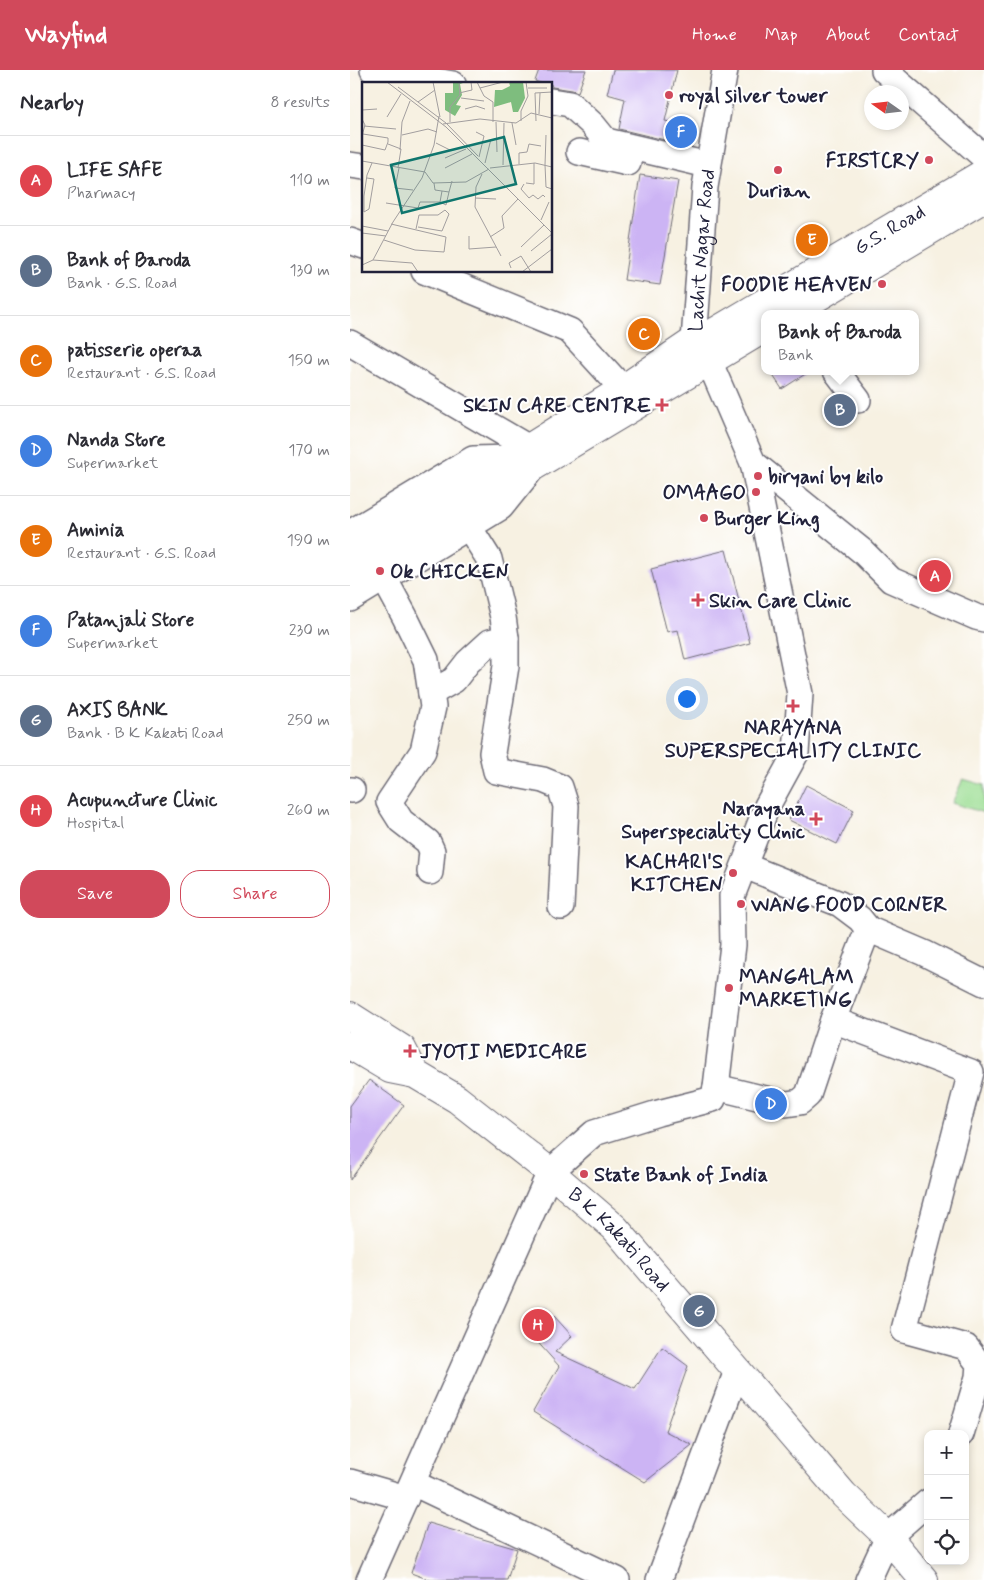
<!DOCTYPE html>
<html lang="en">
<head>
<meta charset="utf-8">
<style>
  :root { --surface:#fff; --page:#f7f7f7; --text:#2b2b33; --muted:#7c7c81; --line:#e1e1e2; --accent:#d1495b }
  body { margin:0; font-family:Mynerve,sans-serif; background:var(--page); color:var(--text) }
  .controls { position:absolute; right:15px; bottom:15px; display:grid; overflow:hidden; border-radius:10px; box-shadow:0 2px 8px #0003 }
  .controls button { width:45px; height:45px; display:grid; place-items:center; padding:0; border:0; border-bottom:1px solid var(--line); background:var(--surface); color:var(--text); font:25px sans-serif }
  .compass { position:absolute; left:514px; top:15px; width:45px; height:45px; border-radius:50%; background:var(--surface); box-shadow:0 2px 8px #0003; rotate:284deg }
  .you { position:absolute; left:336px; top:628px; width:18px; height:18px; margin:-12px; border:4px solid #fff; border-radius:50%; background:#1a73e8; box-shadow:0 0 0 8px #1a73e833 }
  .badge { display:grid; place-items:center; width:32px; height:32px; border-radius:50%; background:var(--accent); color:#fff; font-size:16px; font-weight:700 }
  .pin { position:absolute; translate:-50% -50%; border:2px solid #fff; box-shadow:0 1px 5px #0006 }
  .popup { position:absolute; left:411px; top:240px; width:158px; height:65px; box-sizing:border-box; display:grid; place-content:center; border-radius:10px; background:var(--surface); filter:drop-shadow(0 1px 4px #0005); font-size:16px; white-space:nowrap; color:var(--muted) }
  .popup b { font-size:19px; color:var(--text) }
  .popup::after { content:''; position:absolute; left:50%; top:100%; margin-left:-10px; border:10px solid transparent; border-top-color:var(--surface) }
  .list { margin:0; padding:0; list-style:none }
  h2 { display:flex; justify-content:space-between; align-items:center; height:65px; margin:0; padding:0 20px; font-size:21px }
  h2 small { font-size:16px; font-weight:400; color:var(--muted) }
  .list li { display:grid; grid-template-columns:32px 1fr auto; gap:15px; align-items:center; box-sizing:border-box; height:90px; padding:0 20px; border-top:1px solid var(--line) }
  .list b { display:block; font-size:19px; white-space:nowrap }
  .list p { margin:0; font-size:16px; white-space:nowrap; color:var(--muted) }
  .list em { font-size:16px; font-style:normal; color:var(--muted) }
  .actions { display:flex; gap:10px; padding:15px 20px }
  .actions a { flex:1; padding:11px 0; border:1px solid var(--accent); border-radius:20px; text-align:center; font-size:18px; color:var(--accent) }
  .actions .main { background:var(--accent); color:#fff }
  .icon { flex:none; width:28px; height:28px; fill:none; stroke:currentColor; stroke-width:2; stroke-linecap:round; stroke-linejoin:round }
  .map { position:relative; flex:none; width:634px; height:1510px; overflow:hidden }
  header { display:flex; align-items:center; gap:30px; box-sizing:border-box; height:70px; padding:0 25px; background:var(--accent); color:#fff }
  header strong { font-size:24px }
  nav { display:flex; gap:28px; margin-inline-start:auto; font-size:18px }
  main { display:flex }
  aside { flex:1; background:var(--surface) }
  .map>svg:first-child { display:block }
</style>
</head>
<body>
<header>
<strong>Wayfind</strong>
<nav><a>Home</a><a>Map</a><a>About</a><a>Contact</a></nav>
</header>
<main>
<aside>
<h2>Nearby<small>8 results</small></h2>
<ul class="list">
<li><span class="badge" style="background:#e0444e">A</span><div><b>LIFE SAFE</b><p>Pharmacy</p></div><em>110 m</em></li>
<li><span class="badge" style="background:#5c6f8a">B</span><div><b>Bank of Baroda</b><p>Bank · G.S. Road</p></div><em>130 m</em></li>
<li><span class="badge" style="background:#e8710a">C</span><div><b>patisserie operaa</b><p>Restaurant · G.S. Road</p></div><em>150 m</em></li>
<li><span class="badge" style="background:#3f7fe0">D</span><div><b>Nanda Store</b><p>Supermarket</p></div><em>170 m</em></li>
<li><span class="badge" style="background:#e8710a">E</span><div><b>Aminia</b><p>Restaurant · G.S. Road</p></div><em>190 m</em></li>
<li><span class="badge" style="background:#3f7fe0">F</span><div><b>Patanjali Store</b><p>Supermarket</p></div><em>230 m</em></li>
<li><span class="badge" style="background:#5c6f8a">G</span><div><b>AXIS BANK</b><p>Bank · B K Kakati Road</p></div><em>250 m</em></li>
<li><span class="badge" style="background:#e0444e">H</span><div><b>Acupuncture Clinic</b><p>Hospital</p></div><em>260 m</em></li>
</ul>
<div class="actions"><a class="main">Save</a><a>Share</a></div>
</aside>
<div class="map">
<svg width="634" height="1510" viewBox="0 0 634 1510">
  <rect width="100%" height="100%" fill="#fff"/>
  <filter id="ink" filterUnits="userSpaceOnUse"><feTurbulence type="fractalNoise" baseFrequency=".02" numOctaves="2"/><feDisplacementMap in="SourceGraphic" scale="10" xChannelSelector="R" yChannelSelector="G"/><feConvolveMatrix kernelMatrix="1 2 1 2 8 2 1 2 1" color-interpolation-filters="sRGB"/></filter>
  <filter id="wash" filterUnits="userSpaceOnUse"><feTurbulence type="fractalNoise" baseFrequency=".0096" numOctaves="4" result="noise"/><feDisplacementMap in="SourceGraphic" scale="20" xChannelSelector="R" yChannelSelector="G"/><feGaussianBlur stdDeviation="1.12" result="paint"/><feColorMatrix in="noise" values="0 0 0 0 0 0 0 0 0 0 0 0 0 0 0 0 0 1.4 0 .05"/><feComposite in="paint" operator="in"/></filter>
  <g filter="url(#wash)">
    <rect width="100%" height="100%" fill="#f7f1e2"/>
    <!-- green -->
    <path fill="#9dde94" stroke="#608068" d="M 613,709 L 634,715 L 634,743 L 602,733 Z"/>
    <g id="blocks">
      <!-- building -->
      <g fill="#ccb4f4">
        <path d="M 189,0 L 236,0 L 228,22 L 222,20 L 202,17 L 201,14 L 193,14 L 185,11 Z"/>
        <path d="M 263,0 L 327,0 L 315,51 L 344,57 L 340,76 L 269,59 L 275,29 L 257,24 Z"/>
        <path d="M 290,105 L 328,111 L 310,215 L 274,210 Z"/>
        <path d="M 420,301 L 460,301 L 432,319 Z"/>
        <path d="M 376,480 L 400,573 L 335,590 L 328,560 L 317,562 L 301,499 Z"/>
        <path d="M 456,715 L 504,740 L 487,774 L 439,750 Z"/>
        <path d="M 19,1010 L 54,1035 L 0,1110 L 0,1036 Z"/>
        <path d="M 196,1237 L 222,1266 L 205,1282 L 285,1319 L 312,1277 L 338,1296 L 315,1361 L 342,1375 L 295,1412 L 183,1342 L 209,1296 L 174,1257 Z"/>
        <path d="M 78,1453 L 167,1479 L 157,1510 L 80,1510 L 61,1503 Z"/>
      </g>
    </g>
  </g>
  <g filter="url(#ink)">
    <use href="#blocks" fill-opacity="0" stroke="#6d6a75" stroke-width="1"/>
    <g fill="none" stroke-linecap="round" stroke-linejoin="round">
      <!-- minor casing -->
      <g stroke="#6d6a75" stroke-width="28">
        <g id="minor">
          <path d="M 23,0 L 103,14"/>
          <path d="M 534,0 L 634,87"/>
          <path d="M 201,31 L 220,34 L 243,55 L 256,71 L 358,95"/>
          <path d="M 229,82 L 278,93"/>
          <path d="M 0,95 L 14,97"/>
          <path d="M 0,171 L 14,176"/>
          <path d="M 74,201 L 220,261 L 273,319"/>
          <path id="s1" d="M 344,271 L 355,117 L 375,0"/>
          <path d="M 0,273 L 179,378"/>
          <path d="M 486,301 L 508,330"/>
          <path d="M 403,393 L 512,481 L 541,510 L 626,547 L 634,549"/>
          <path d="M 119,457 L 139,489 L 153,547 L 156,568 L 156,596 L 142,683 L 146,701 L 193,710 L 210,717 L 216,736 L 211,837"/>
          <path d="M 0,463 L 123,389 L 162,388"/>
          <path d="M 34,508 L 55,547 L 76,590 L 83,637 L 73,681 L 39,732 L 51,751 L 78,772 L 82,781 L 80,802"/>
          <path d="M 0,529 L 151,437 L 180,401"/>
          <path d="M 81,623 L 104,610 L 118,592 L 140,572 L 156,568"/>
          <path d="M 0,720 L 2,720"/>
          <path d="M 395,796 L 490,834 L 510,849 L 518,859 L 483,950"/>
          <path d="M 518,859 L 574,883 L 634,913"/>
          <path d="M 366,1017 L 436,1034 L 450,1032 L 458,1025 L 483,950 L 621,1002 L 554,1260 L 616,1277 L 629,1294 L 628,1307 L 611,1364"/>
          <path d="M 0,1412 L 56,1428"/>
          <path d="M 63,1413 L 267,1510"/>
          <path d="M 19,1510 L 200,1102 L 244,1063 L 308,1043 L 363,1029 L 366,1017 L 383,875 L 382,826 L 417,736 L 446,683 L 450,624 L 403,393 L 359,291"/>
          <path d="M 309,1510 L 387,1301"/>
          <path d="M 518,1510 L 538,1467 L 578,1432"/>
        </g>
      </g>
      <!-- major casing -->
      <g stroke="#6d6a75" stroke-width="30">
        <g id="major">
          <path d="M 439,244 L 634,128"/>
          <path id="s2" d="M 0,482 L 127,406 L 179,378 L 273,319 L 344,271 L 358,266 L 634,103"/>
          <path d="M 0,506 L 415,258"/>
          <path d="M 0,946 L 52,979 L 65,1004"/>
          <path id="s3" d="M 0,975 L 40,999 L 65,1004 L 107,1029 L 200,1102 L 265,1158 L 494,1425 L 538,1467 L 574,1510"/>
        </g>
      </g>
      <!-- minor -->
      <use href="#minor" stroke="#fff" stroke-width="25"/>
      <!-- major -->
      <use href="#major" stroke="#fff" stroke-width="28"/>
    </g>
  </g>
  <!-- markers -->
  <g fill="#d1495b" stroke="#fff" stroke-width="2">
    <circle cx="319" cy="25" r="5"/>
    <circle cx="579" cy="90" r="5"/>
    <circle cx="428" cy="100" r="5"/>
    <circle cx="532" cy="214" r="5"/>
    <path d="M309.5 327.5h5v5h5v5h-5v5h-5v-5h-5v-5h5z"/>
    <circle cx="408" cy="406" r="5"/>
    <circle cx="406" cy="422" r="5"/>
    <circle cx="354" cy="448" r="5"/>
    <circle cx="30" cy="501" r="5"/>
    <path d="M345.5 522.5h5v5h5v5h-5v5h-5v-5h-5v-5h5z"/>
    <path d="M440.5 628.5h5v5h5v5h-5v5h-5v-5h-5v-5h5z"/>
    <path d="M463.5 741.5h5v5h5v5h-5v5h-5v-5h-5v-5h5z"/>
    <circle cx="383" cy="803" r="5"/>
    <circle cx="391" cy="834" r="5"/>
    <circle cx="379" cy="918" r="5"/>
    <path d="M57.5 973.5h5v5h5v5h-5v5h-5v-5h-5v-5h5z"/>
    <circle cx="234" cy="1104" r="5"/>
  </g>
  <g text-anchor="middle" stroke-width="4" stroke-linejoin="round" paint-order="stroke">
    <!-- poi labels -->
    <g font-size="20" font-weight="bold" fill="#22223b" stroke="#fff" text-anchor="start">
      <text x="329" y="32">royal silver tower</text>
      <text x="569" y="97" text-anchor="end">FIRSTCRY</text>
      <text x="428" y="127" text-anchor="middle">Durian</text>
      <text x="522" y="221" text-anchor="end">FOODIE HEAVEN</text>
      <text x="301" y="342" text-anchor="end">SKIN CARE CENTRE</text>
      <text x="418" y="413">biryani by kilo</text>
      <text x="396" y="429" text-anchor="end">OMAAGO</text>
      <text x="364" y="455">Burger King</text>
      <text x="40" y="508">Ok CHICKEN</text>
      <text x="359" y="537">Skin Care Clinic</text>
      <text x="443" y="664" text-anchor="middle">NARAYANA<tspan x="443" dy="23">SUPERSPECIALITY CLINIC</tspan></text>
      <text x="455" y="745" text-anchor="end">Narayana<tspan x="455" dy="23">Superspeciality Clinic</tspan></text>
      <text x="373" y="798" text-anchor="end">KACHARI'S<tspan x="373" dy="23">KITCHEN</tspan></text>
      <text x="401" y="841">WANG FOOD CORNER</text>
      <text x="389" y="913">MANGALAM<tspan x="389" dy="23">MARKETING</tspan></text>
      <text x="70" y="988">JYOTI MEDICARE</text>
      <text x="244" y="1111">State Bank of India</text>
    </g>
    <!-- street labels -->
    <g font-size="20" fill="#22223b" stroke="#fff">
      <text dy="7" stroke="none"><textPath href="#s2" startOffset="629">G.S. Road</textPath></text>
      <text dy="7" stroke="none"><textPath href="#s1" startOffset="91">Lachit Nagar Road</textPath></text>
      <text dy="7" stroke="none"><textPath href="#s3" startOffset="336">B K Kakati Road</textPath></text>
    </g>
  </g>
  <!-- overview -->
  <g transform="translate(12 12)">
    <rect width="190" height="190" fill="#f7f1e2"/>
    <path d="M 91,0 L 104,0 L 98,2 L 100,13 L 94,23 L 99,24 L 93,34 L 83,28 L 83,11 L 91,11 ZM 147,0 L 161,0 L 163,16 L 156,30 L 151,30 L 149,20 L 132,25 L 133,8 L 140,8 L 148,4 Z" fill="#7ebd7e"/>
    <path fill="none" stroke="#a29e9f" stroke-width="1" d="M 25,0 L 84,45 L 190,151M 71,0 L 78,35M 115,0 L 122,14 L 131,20 L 131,40M 36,5 L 84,41 L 116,74M 118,6 L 141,0M 166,6 L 185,6M 97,11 L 110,8 L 109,0M 99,16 L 122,19M 56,20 L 73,8M 103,27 L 114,24 L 123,27M 0,28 L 15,27M 177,32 L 178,11M 25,35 L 39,12M 0,37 L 3,43 L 0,54M 159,39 L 159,29 L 166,14 L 164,0M 174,39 L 173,11 L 190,10M 88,40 L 88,25 L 98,13 L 97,1M 134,40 L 135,70M 150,41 L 154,63M 81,42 L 118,37 L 154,41 L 169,31 L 190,36M 2,44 L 34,47M 114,50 L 122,54 L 117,75M 40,53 L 66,47 L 75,50M 74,61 L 88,68M 26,62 L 39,67 L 36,86M 0,63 L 23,68 L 26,60 L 26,56 L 1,52M 38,68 L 40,40 L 48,19M 83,76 L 104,67M 0,79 L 63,90 L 71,101 L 104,100 L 127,87M 123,81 L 129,57M 157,82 L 157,71 L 165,70 L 167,62 L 179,64M 141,83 L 142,41M 183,83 L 184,53M 183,83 L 184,105 L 190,107M 37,86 L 33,106 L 51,108M 83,86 L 110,72M 128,86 L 173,81 L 190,85M 120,92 L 114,105 L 113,125 L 139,174M 5,96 L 12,97 L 7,127 L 2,130 L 2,114 L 5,93 L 10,81M 164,101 L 172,102 L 172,81M 162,102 L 159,107 L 167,116 L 171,113 L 176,117 L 181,113 L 183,115M 80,109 L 87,110 L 90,99M 113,116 L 134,117M 78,120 L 84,123 L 87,110M 24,121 L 56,126 L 58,120 L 78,120 L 80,109 L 73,108 L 72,101M 179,138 L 187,120M 0,144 L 26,149M 54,147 L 57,133 L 76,133 L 83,128 L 87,132 L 80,149 L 56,145M 0,151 L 24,154M 107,154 L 107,167 L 134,165M 128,155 L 142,146 L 140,134 L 156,117M 22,158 L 53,168 L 82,170 L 84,155 L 29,142M 159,165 L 182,143M 169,169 L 190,152M 11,178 L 50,181 L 56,190M 0,183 L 11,178 L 31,140 L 60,96 L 72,63 L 77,34M 149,186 L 147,181 L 159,174 L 169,190M 160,190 L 190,167"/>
    <path fill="#0f766e" fill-opacity="0.15" stroke="#0f766e" stroke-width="2.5" d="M 142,55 L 154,102 L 40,131 L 29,83 Z"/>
    <rect width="190" height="190" fill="none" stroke="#22223b" stroke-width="2.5"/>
  </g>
</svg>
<div class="controls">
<button>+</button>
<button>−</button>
<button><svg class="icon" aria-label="locate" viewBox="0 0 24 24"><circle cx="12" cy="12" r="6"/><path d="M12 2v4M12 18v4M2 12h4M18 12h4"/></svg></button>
</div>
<svg class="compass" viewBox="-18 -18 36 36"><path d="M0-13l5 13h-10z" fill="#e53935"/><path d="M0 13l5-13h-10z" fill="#7c7c81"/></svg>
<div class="you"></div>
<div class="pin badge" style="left:585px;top:506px;background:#e0444e">A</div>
<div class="pin badge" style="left:490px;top:340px;background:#5c6f8a">B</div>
<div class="popup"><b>Bank of Baroda</b>Bank</div>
<div class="pin badge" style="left:294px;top:264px;background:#e8710a">C</div>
<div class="pin badge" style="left:421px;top:1034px;background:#3f7fe0">D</div>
<div class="pin badge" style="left:462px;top:170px;background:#e8710a">E</div>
<div class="pin badge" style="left:331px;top:62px;background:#3f7fe0">F</div>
<div class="pin badge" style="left:349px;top:1241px;background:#5c6f8a">G</div>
<div class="pin badge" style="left:188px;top:1255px;background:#e0444e">H</div>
</div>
</main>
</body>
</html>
